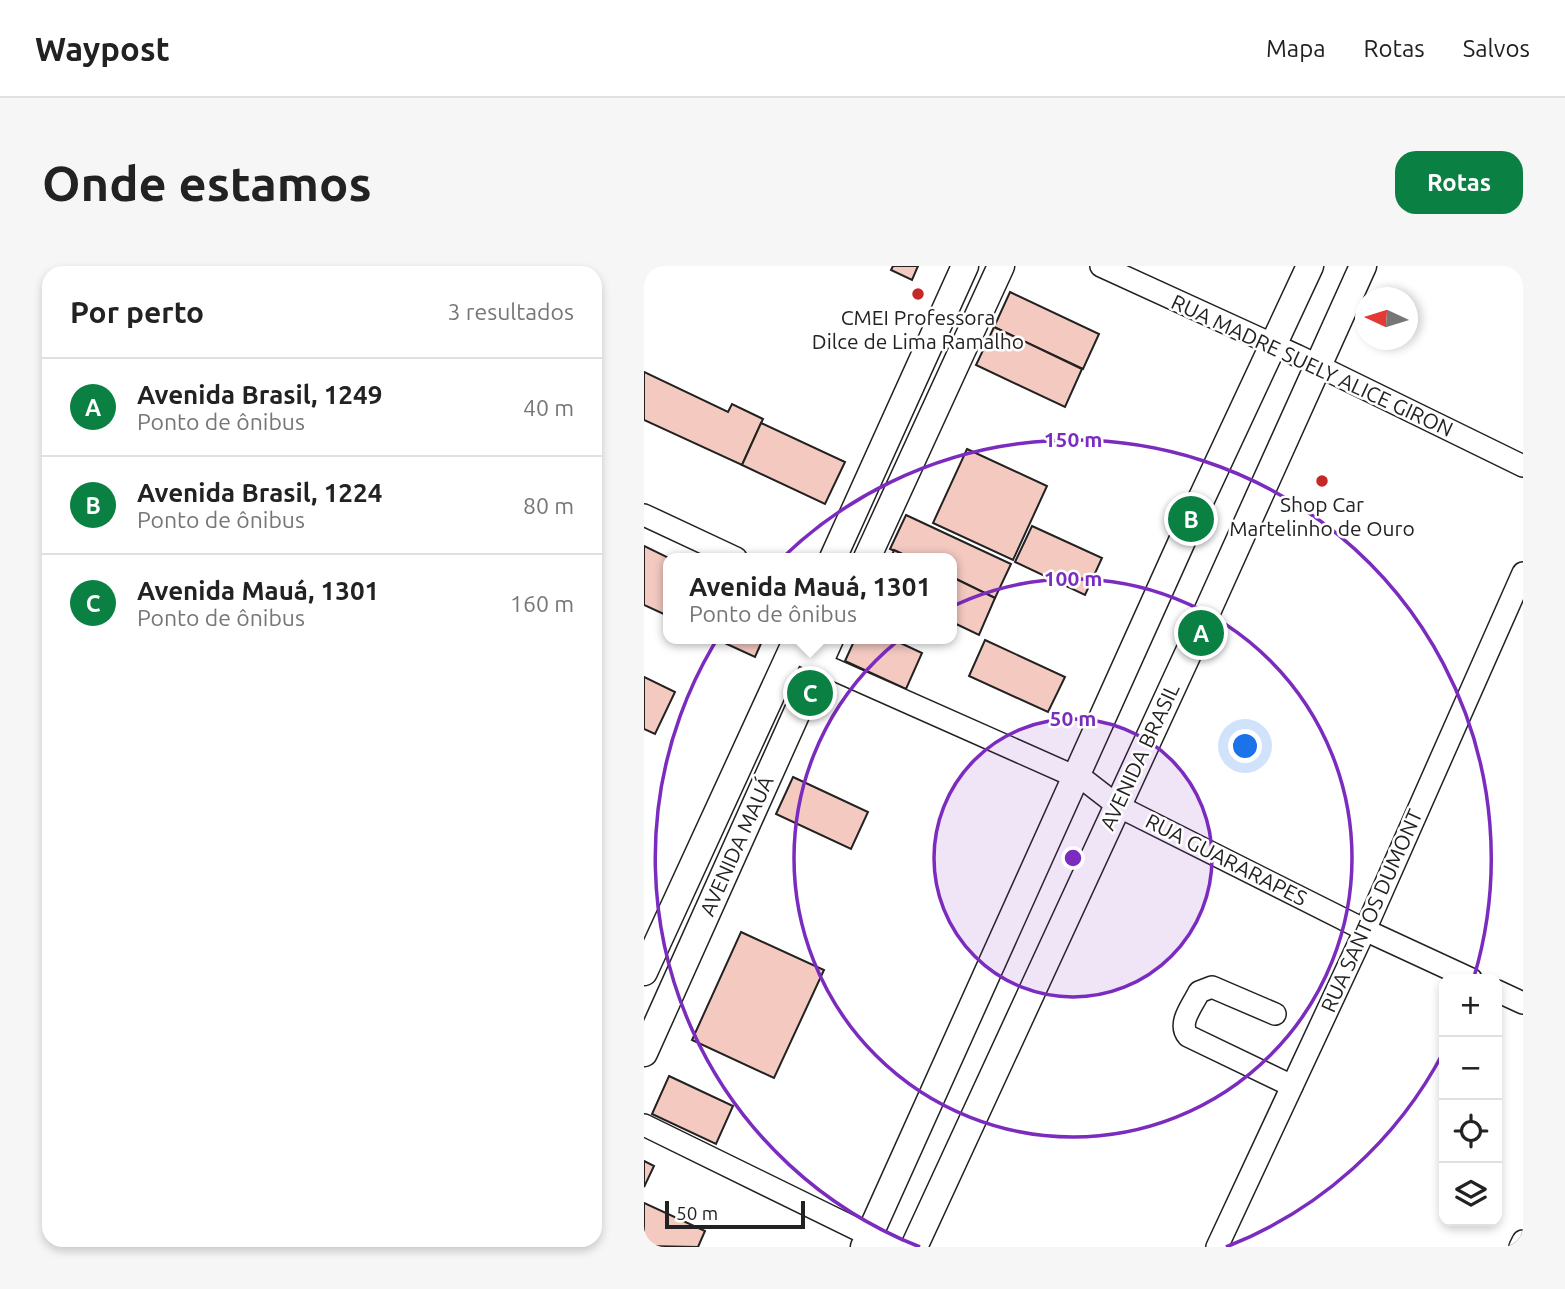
<!DOCTYPE html>
<html lang="pt">
<head>
<meta charset="utf-8">
<style>
  :root { --surface:#fff; --page:#f6f6f6; --text:#222; --muted:#767676; --line:#e0e0e0; --accent:#0b8043 }
  body { margin:0; font-family:Ubuntu,sans-serif; background:var(--page); color:var(--text) }
  .controls { position:absolute; right:21px; bottom:21px; display:grid; overflow:hidden; border-radius:14px; box-shadow:0 4px 10px #0003 }
  .controls button { width:63px; height:63px; display:grid; place-items:center; padding:0; border:0; border-bottom:2px solid var(--line); background:var(--surface); color:var(--text); font:35px sans-serif }
  .compass { position:absolute; left:711px; top:21px; width:63px; height:63px; border-radius:50%; background:var(--surface); box-shadow:0 4px 10px #0003; rotate:274deg }
  .scale { position:absolute; left:21px; bottom:18px; width:140px; box-sizing:border-box; padding-left:7px; border:4px solid #222; border-top:0; font-size:19px; line-height:24px; white-space:nowrap; color:#222; -webkit-text-stroke:5px #fff; paint-order:stroke }
  .you { position:absolute; left:602px; top:481px; width:24px; height:24px; margin:-18px; border:5px solid #fff; border-radius:50%; background:#1a73e8; box-shadow:0 0 0 10px #1a73e833 }
  .badge { display:grid; place-items:center; width:46px; height:46px; border-radius:50%; background:var(--accent); color:#fff; font-size:23px; font-weight:700 }
  .pin { position:absolute; translate:-50% -50%; border:4px solid #fff; box-shadow:0 2px 7px #0006 }
  .popup { position:absolute; left:19px; top:287px; width:294px; height:91px; box-sizing:border-box; display:grid; place-content:center; border-radius:14px; background:var(--surface); filter:drop-shadow(0 2px 5px #0005); font-size:23px; white-space:nowrap; color:var(--muted) }
  .popup b { font-size:26px; color:var(--text) }
  .popup::after { content:''; position:absolute; left:50%; top:100%; margin-left:-14px; border:14px solid transparent; border-top-color:var(--surface) }
  .list { margin:0; padding:0; list-style:none }
  h2 { display:flex; justify-content:space-between; align-items:center; height:91px; margin:0; padding:0 28px; font-size:30px }
  h2 small { font-size:23px; font-weight:400; color:var(--muted) }
  .list li { display:grid; grid-template-columns:46px 1fr auto; gap:21px; align-items:center; box-sizing:border-box; height:98px; padding:0 28px; border-top:2px solid var(--line) }
  .list b { display:block; font-size:26px; white-space:nowrap }
  .list p { margin:0; font-size:23px; white-space:nowrap; color:var(--muted) }
  .list em { font-size:23px; font-style:normal; color:var(--muted) }
  .icon { flex:none; width:38px; height:38px; fill:none; stroke:currentColor; stroke-width:2; stroke-linecap:round; stroke-linejoin:round }
  .map { position:relative; flex:none; width:879px; height:981px; overflow:hidden; border-radius:21px }
  header { display:flex; align-items:center; gap:42px; box-sizing:border-box; height:98px; padding:0 35px; background:var(--surface); border-bottom:2px solid var(--line) }
  header strong { font-size:33px }
  nav { display:flex; gap:38px; margin-inline-start:auto; font-size:24px }
  .intro { display:flex; align-items:center; justify-content:space-between; box-sizing:border-box; height:168px; padding:0 42px }
  h1 { margin:0; font-size:49px }
  .button { padding:18px 32px; border-radius:21px; background:var(--accent); color:#fff; font-size:24px; font-weight:700 }
  main { display:flex; gap:42px; padding:0 42px }
  aside { flex:1; background:var(--surface); border-radius:21px; box-shadow:0 4px 10px #0003 }
  .map>svg:first-child { display:block }
</style>
</head>
<body>
<header>
<strong>Waypost</strong>
<nav><a>Mapa</a><a>Rotas</a><a>Salvos</a></nav>
</header>
<div class="intro"><h1>Onde estamos</h1><a class="button">Rotas</a></div>
<main>
<aside>
<h2>Por perto<small>3 resultados</small></h2>
<ul class="list">
<li><span class="badge">A</span><div><b>Avenida Brasil, 1249</b><p>Ponto de ônibus</p></div><em>40 m</em></li>
<li><span class="badge">B</span><div><b>Avenida Brasil, 1224</b><p>Ponto de ônibus</p></div><em>80 m</em></li>
<li><span class="badge">C</span><div><b>Avenida Mauá, 1301</b><p>Ponto de ônibus</p></div><em>160 m</em></li>
</ul>
</aside>
<div class="map">
<svg width="879" height="981" viewBox="0 0 879 981">
  <rect width="100%" height="100%" fill="#fff"/>
  <!-- building -->
  <g fill="#f3c9c0" stroke="#222" stroke-width="2">
    <path d="M 249,0 L 274,0 L 268,14 L 247,4 Z"/>
    <path d="M 366,26 L 455,68 L 439,103 L 350,61 Z"/>
    <path d="M 350,61 L 438,103 L 421,141 L 332,99 Z"/>
    <path d="M 0,106 L 84,146 L 88,138 L 119,153 L 98,199 L 0,154 Z"/>
    <path d="M 117,157 L 201,196 L 181,238 L 98,199 Z"/>
    <path d="M 323,183 L 403,220 L 369,294 L 289,257 Z"/>
    <path d="M 262,249 L 367,298 L 351,332 L 308,311 L 308,292 L 267,292 L 246,283 Z"/>
    <path d="M 388,260 L 458,292 L 441,329 L 371,296 Z"/>
    <path d="M 0,280 L 25,292 L 24,350 L 0,339 Z"/>
    <path d="M 250,284 L 267,292 L 247,292 Z"/>
    <path d="M 308,311 L 351,332 L 335,369 L 308,356 Z"/>
    <path d="M 72,373 L 119,373 L 111,391 Z"/>
    <path d="M 211,373 L 248,373 L 278,387 L 262,423 L 201,395 Z"/>
    <path d="M 341,374 L 421,411 L 404,446 L 325,410 Z"/>
    <path d="M 0,411 L 31,426 L 11,468 L 0,463 Z"/>
    <path d="M 149,511 L 224,546 L 207,583 L 132,548 Z"/>
    <path d="M 97,666 L 180,704 L 130,812 L 48,774 Z"/>
    <path d="M 25,810 L 89,840 L 72,878 L 8,848 Z"/>
    <path d="M 0,895 L 10,900 L 0,921 Z"/>
    <path d="M 0,937 L 61,965 L 54,981 L 0,980 Z"/>
  </g>
  <g fill="none" stroke-linecap="round" stroke-linejoin="round">
    <!-- minor casing -->
    <g stroke="#222" stroke-width="24">
      <g id="minor">
        <path d="M 457,0 L 654,90 L 879,200"/>
        <path d="M 0,249 L 92,292"/>
        <path d="M 148,385 L 443,516 L 474,540 L 721,664 L 827,713"/>
        <path d="M 853,725 L 879,737"/>
        <path d="M 631,748 L 568,721 L 555,726 C 549,739 533,757 544,770 L 648,820"/>
        <path d="M 0,859 L 249,981"/>
        <path d="M 573,981 L 721,664 L 879,307"/>
        <path d="M 876,981 L 879,975"/>
      </g>
    </g>
    <!-- major casing -->
    <g stroke="#222" stroke-width="29">
      <g id="major">
        <path d="M 189,292 L 321,0"/>
        <path d="M 223,292 L 357,0"/>
        <path d="M 0,706 L 153,373"/>
        <path d="M 0,787 L 186,373"/>
        <path d="M 220,981 L 547,255 L 666,0"/>
        <path d="M 270,981 L 554,366 L 719,0"/>
      </g>
    </g>
    <!-- minor -->
    <use href="#minor" stroke="#fff" stroke-width="21"/>
    <!-- major -->
    <use href="#major" stroke="#fff" stroke-width="26"/>
  </g>
  <!-- distance rings -->
  <circle cx="429" cy="592" r="139" fill="#7b2cbf" fill-opacity=".12"/>
  <g fill="none" stroke="#7b2cbf" stroke-width="3.5">
    <circle cx="429" cy="592" r="139"/>
    <circle cx="429" cy="592" r="279"/>
    <path d="M800 785A418 418 0 0 1 582 981M276 981A418 418 0 1 1 830 711"/>
  </g>
  <!-- markers -->
  <g fill="#c62828" stroke="#fff" stroke-width="2.5">
    <circle cx="274" cy="28" r="7"/>
    <circle cx="678" cy="215" r="7"/>
  </g>
  <g text-anchor="middle" stroke-width="5" stroke-linejoin="round" paint-order="stroke">
    <!-- poi labels -->
    <g font-size="21" fill="#222" stroke="#fff">
      <text x="274" y="59">CMEI Professora<tspan x="274" dy="24">Dilce de Lima Ramalho</tspan></text>
      <text x="678" y="246">Shop Car<tspan x="678" dy="24">Martelinho de Ouro</tspan></text>
    </g>
    <!-- street labels -->
    <g font-size="21" fill="#222" stroke="#fff">
      <text transform="translate(668 100) rotate(25)" y="7">RUA MADRE SUELY ALICE GIRON</text>
      <text transform="translate(496 491) rotate(-65)" y="7">AVENIDA BRASIL</text>
      <text transform="translate(93 580) rotate(-66)" y="7">AVENIDA MAUÁ</text>
      <text transform="translate(582 594) rotate(27)" y="7">RUA GUARARAPES</text>
      <text transform="translate(728 645) rotate(-66)" y="7">RUA SANTOS DUMONT</text>
    </g>
  </g>
  <circle cx="429" cy="592" r="10" fill="#7b2cbf" stroke="#fff" stroke-width="3.5"/>
  <g font-size="21" text-anchor="middle" font-weight="bold" fill="#7b2cbf" stroke="#fff" stroke-width="5" stroke-linejoin="round" paint-order="stroke">
    <text x="429" y="181">150 m</text>
    <text x="429" y="320">100 m</text>
    <text x="429" y="460">50 m</text>
  </g>
</svg>
<div class="controls">
<button>+</button>
<button>−</button>
<button><svg class="icon" aria-label="locate" viewBox="0 0 24 24"><circle cx="12" cy="12" r="6"/><path d="M12 2v4M12 18v4M2 12h4M18 12h4"/></svg></button>
<button><svg class="icon" aria-label="layers" viewBox="0 0 24 24"><path d="M12 4l9 5-9 5-9-5zM3 14l9 5 9-5"/></svg></button>
</div>
<svg class="compass" viewBox="-18 -18 36 36"><path d="M0-13l5 13h-10z" fill="#e53935"/><path d="M0 13l5-13h-10z" fill="#767676"/></svg>
<div class="scale">50 m</div>
<div class="you"></div>
<div class="pin badge" style="left:557px;top:367px">A</div>
<div class="pin badge" style="left:547px;top:253px">B</div>
<div class="pin badge" style="left:166px;top:427px">C</div>
<div class="popup"><b>Avenida Mauá, 1301</b>Ponto de ônibus</div>
</div>
</main>
</body>
</html>
